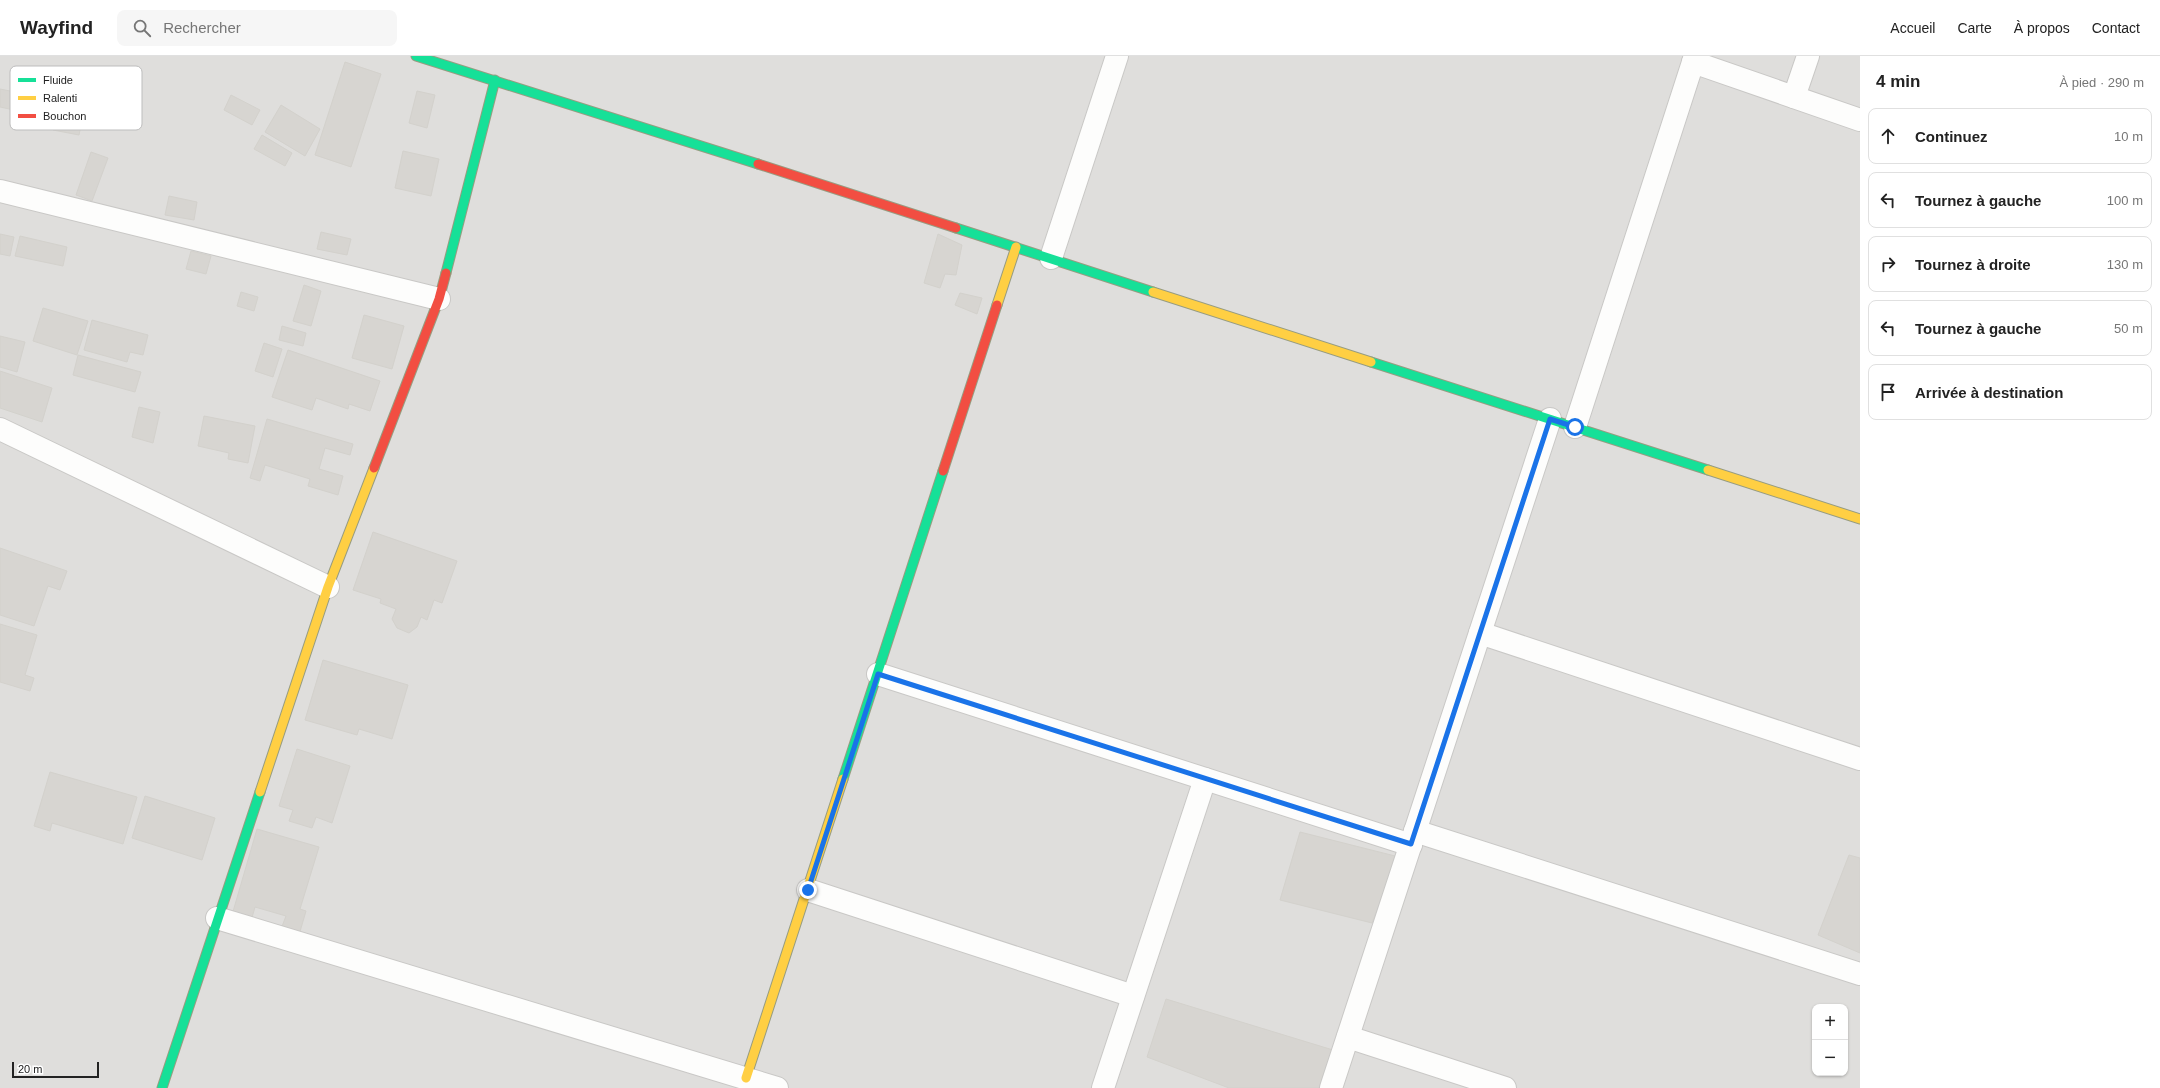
<!DOCTYPE html>
<html lang="fr">
<head>
<meta charset="utf-8">
<style>
  :root { --surface:#fff; --page:#f6f6f6; --text:#222; --muted:#767676; --line:#e0e0e0 }
  body { margin:0; font-family:Helvetica,sans-serif; background:var(--page); color:var(--text) }
  .controls { position:absolute; right:12px; bottom:12px; display:grid; overflow:hidden; border-radius:8px; box-shadow:0 1px 3px #0004 }
  .controls button { width:36px; height:36px; display:grid; place-items:center; padding:0; border:0; border-bottom:1px solid var(--line); background:var(--surface); color:var(--text); font:20px sans-serif }
  .scale { position:absolute; left:12px; bottom:10px; width:87px; box-sizing:border-box; padding-left:4px; border:2px solid #222; border-top:0; font-size:11px; line-height:14px; white-space:nowrap; color:#222; -webkit-text-stroke:3px #fff; paint-order:stroke }
  .stop { position:absolute; width:12px; height:12px; margin:-9px; border:3px solid #1a73e8; border-radius:50%; background:#fff }
  .stop.end { background:#1a73e8; border-color:#fff; box-shadow:0 1px 4px #0008 }
  .list { margin:0; padding:0; list-style:none }
  h2 { display:flex; justify-content:space-between; align-items:center; height:52px; margin:0; padding:0 16px; font-size:17px }
  h2 small { font-size:13px; font-weight:400; color:var(--muted) }
  .list li { display:grid; grid-template-columns:26px 1fr auto; gap:12px; align-items:center; box-sizing:border-box; height:56px; margin:0 8px 8px; padding:0 8px; border:1px solid var(--line); border-radius:8px }
  .list b { display:block; font-size:15px; white-space:nowrap }
  .list em { font-size:13px; font-style:normal; color:var(--muted) }
  .icon { flex:none; width:22px; height:22px; fill:none; stroke:currentColor; stroke-width:2; stroke-linecap:round; stroke-linejoin:round }
  .map { position:relative; flex:none; width:1860px; height:1032px; overflow:hidden }
  header { display:flex; align-items:center; gap:24px; box-sizing:border-box; height:56px; padding:0 20px; background:var(--surface); border-bottom:1px solid var(--line) }
  header strong { font-size:19px }
  nav { display:flex; gap:22px; margin-inline-start:auto; font-size:14px }
  .search { width:280px; height:36px; background:var(--page); display:flex; align-items:center; gap:10px; box-sizing:border-box; padding:0 14px; border-radius:8px; color:var(--muted); font-size:15px }
  main { display:flex }
  aside { flex:1; background:var(--surface) }
  .map>svg:first-child { display:block }
</style>
</head>
<body>
<header>
<strong>Wayfind</strong>
<div class="search"><svg class="icon" aria-label="search" viewBox="0 0 24 24"><circle cx="10" cy="10" r="6"/><path d="M15 15l6 6"/></svg>Rechercher</div>
<nav><a>Accueil</a><a>Carte</a><a>À propos</a><a>Contact</a></nav>
</header>
<main>
<div class="map">
<svg width="1860" height="1032" viewBox="0 0 1860 1032">
  <rect width="100%" height="100%" fill="#f0efea"/>
  <!-- residential -->
  <path fill="#dfdedc" fill-rule="evenodd" d="M 0,0 L 1860,0 L 1860,1032 L 0,1032 ZM 1815,951 L 1845,951 L 1845,1017 L 1815,1017 Z"/>
  <!-- building -->
  <g fill="#d7d5d1" stroke="#d3d1cc">
    <path d="M 345,6 L 381,18 L 351,111 L 315,99 Z"/>
    <path d="M 23,19 L 40,22 L 33,58 L 0,51 L 0,33 L 20,37 Z"/>
    <path d="M 417,35 L 435,39 L 427,72 L 409,67 Z"/>
    <path d="M 231,39 L 260,54 L 252,69 L 224,54 Z"/>
    <path d="M 281,49 L 320,73 L 305,100 L 265,76 Z"/>
    <path d="M 56,59 L 82,64 L 79,79 L 53,74 Z"/>
    <path d="M 262,79 L 292,97 L 285,110 L 254,93 Z"/>
    <path d="M 403,95 L 439,103 L 431,140 L 395,132 Z"/>
    <path d="M 91,96 L 108,102 L 92,145 L 76,139 Z"/>
    <path d="M 169,140 L 197,146 L 194,164 L 165,159 Z"/>
    <path d="M 321,176 L 351,183 L 347,199 L 317,193 Z"/>
    <path d="M 0,178 L 14,181 L 10,200 L 0,198 Z"/>
    <path d="M 938,178 L 962,189 L 956,219 L 945,218 L 940,232 L 924,227 Z"/>
    <path d="M 20,180 L 67,191 L 63,210 L 15,200 Z"/>
    <path d="M 191,195 L 211,200 L 206,218 L 186,213 Z"/>
    <path d="M 304,229 L 321,235 L 311,270 L 293,265 Z"/>
    <path d="M 241,236 L 258,241 L 254,255 L 237,250 Z"/>
    <path d="M 960,237 L 982,242 L 977,258 L 955,249 Z"/>
    <path d="M 43,252 L 88,265 L 77,299 L 33,285 Z"/>
    <path d="M 364,259 L 404,270 L 392,313 L 352,302 Z"/>
    <path d="M 92,264 L 148,279 L 143,299 L 130,296 L 127,306 L 84,294 Z"/>
    <path d="M 282,270 L 306,277 L 303,290 L 279,284 Z"/>
    <path d="M 0,280 L 25,286 L 17,316 L 0,311 Z"/>
    <path d="M 264,287 L 282,293 L 273,321 L 255,315 Z"/>
    <path d="M 288,294 L 380,325 L 370,355 L 349,348 L 348,353 L 316,342 L 312,354 L 272,341 Z"/>
    <path d="M 78,299 L 141,316 L 135,336 L 73,319 Z"/>
    <path d="M 0,315 L 52,332 L 42,366 L 0,352 Z"/>
    <path d="M 139,351 L 160,356 L 153,387 L 132,381 Z"/>
    <path d="M 204,360 L 255,370 L 248,407 L 228,403 L 229,397 L 198,390 Z"/>
    <path d="M 267,363 L 353,388 L 350,399 L 325,392 L 319,413 L 343,420 L 338,439 L 308,430 L 310,423 L 265,409 L 260,425 L 250,422 Z"/>
    <path d="M 373,476 L 457,505 L 442,547 L 434,544 L 427,564 L 421,561 L 417,571 L 409,577 L 397,572 L 392,563 L 396,553 L 380,547 L 381,543 L 353,534 Z"/>
    <path d="M 0,492 L 67,515 L 60,534 L 48,530 L 34,570 L 0,559 Z"/>
    <path d="M 0,568 L 37,579 L 25,619 L 34,622 L 30,635 L 0,626 Z"/>
    <path d="M 323,604 L 408,629 L 392,683 L 359,673 L 357,679 L 305,664 Z"/>
    <path d="M 297,693 L 350,710 L 332,767 L 316,761 L 312,772 L 289,765 L 293,754 L 279,750 Z"/>
    <path d="M 50,716 L 137,741 L 123,788 L 52,767 L 50,775 L 34,770 Z"/>
    <path d="M 145,740 L 215,762 L 202,804 L 132,782 Z"/>
    <path d="M 257,773 L 319,791 L 300,853 L 306,855 L 299,879 L 281,873 L 286,860 L 255,851 L 251,865 L 232,859 Z"/>
    <path d="M 1300,776 L 1399,801 L 1372,867 L 1280,844 Z"/>
    <path d="M 1849,799 L 1860,802 L 1860,897 L 1818,879 Z"/>
    <path d="M 1166,943 L 1333,994 L 1319,1032 L 1229,1032 L 1147,1001 Z"/>
  </g>
  <g fill="none" stroke-linecap="round" stroke-linejoin="round">
    <!-- street casing -->
    <g stroke="#c9c8c6" stroke-width="24">
      <g id="street">
        <path d="M 1693,6 L 1860,64"/>
        <path d="M 1794,41 L 1808,0"/>
        <path d="M 0,135 L 439,243"/>
        <path d="M 1051,202 L 1117,0"/>
        <path d="M 1575,371 L 1695,0"/>
        <path d="M 0,373 L 328,531"/>
        <path d="M 1480,577 L 1860,703"/>
        <path d="M 878,618 L 1411,789"/>
        <path d="M 1415,775 L 1860,918"/>
        <path d="M 808,834 L 1133,940"/>
        <path d="M 217,862 L 777,1032"/>
        <path d="M 1348,981 L 1505,1032"/>
        <path d="M 1103,1032 L 1205,723"/>
        <path d="M 1331,1032 L 1550,363"/>
      </g>
    </g>
    <!-- fast casing -->
    <g stroke="#979c80" stroke-width="11">
      <g id="fast">
        <path d="M 416,0 L 758,108"/>
        <path d="M 956,172 L 1153,236"/>
        <path d="M 446,217 L 495,24"/>
        <path d="M 1371,306 L 1708,414"/>
        <path d="M 843,723 L 943,415"/>
        <path d="M 162,1032 L 260,736"/>
      </g>
    </g>
    <!-- slow casing -->
    <g stroke="#979c80" stroke-width="11">
      <g id="slow">
        <path d="M 1153,236 L 1371,306"/>
        <path d="M 997,249 L 1016,191"/>
        <path d="M 1708,414 L 1860,463"/>
        <path d="M 260,736 L 328,531 L 374,412"/>
        <path d="M 746,1022 L 843,723"/>
      </g>
    </g>
    <!-- jam casing -->
    <g stroke="#979c80" stroke-width="11">
      <g id="jam">
        <path d="M 758,108 L 956,172"/>
        <path d="M 374,412 L 439,243 L 446,217"/>
        <path d="M 943,415 L 997,249"/>
      </g>
    </g>
    <!-- street -->
    <use href="#street" stroke="#fdfdfc" stroke-width="22"/>
    <!-- fast -->
    <use href="#fast" stroke="#16e098" stroke-width="9"/>
    <!-- slow -->
    <use href="#slow" stroke="#ffcf43" stroke-width="9"/>
    <!-- jam -->
    <use href="#jam" stroke="#f24e42" stroke-width="9"/>
  </g>
  <g fill="none" stroke-linecap="round" stroke-linejoin="round">
    <!-- route -->
    <path stroke="#1a73e8" stroke-width="5" d="M 808,834 L 878,618 L 1411,788 L 1550,363 L 1575,371"/>
  </g>
  <!-- legend -->
  <rect x="10" y="10" width="132" height="64" rx="6" fill="#fff" stroke="#bdbdbd" stroke-width="1"/>
  <rect x="18" y="22" width="18" height="4" fill="#16e098"/>
  <rect x="18" y="40" width="18" height="4" fill="#ffcf43"/>
  <rect x="18" y="58" width="18" height="4" fill="#f24e42"/>
  <g font-size="11" fill="#222">
    <text x="43" y="28">Fluide</text>
    <text x="43" y="46">Ralenti</text>
    <text x="43" y="64">Bouchon</text>
  </g>
</svg>
<div class="controls">
<button>+</button>
<button>−</button>
</div>
<div class="scale">20 m</div>
<div class="stop" style="left:1575px;top:371px"></div>
<div class="stop end" style="left:808px;top:834px"></div>
</div>
<aside>
<h2>4 min<small>À pied · 290 m</small></h2>
<ul class="list">
<li><svg class="icon" aria-label="ahead" viewBox="0 0 24 24"><path d="M12 20V5M6 11l6-6 6 6"/></svg><div><b>Continuez</b></div><em>10 m</em></li>
<li><svg class="icon" aria-label="left" viewBox="0 0 24 24"><path d="M17 20v-9H6M10 6l-5 5 5 5"/></svg><div><b>Tournez à gauche</b></div><em>100 m</em></li>
<li><svg class="icon" aria-label="right" viewBox="0 0 24 24"><path d="M7 20v-9h11M14 6l5 5-5 5"/></svg><div><b>Tournez à droite</b></div><em>130 m</em></li>
<li><svg class="icon" aria-label="left" viewBox="0 0 24 24"><path d="M17 20v-9H6M10 6l-5 5 5 5"/></svg><div><b>Tournez à gauche</b></div><em>50 m</em></li>
<li><svg class="icon" aria-label="arrive" viewBox="0 0 24 24"><path d="M6 21V4h12l-3 4 3 4H6"/></svg><div><b>Arrivée à destination</b></div></li>
</ul>
</aside>
</main>
</body>
</html>
